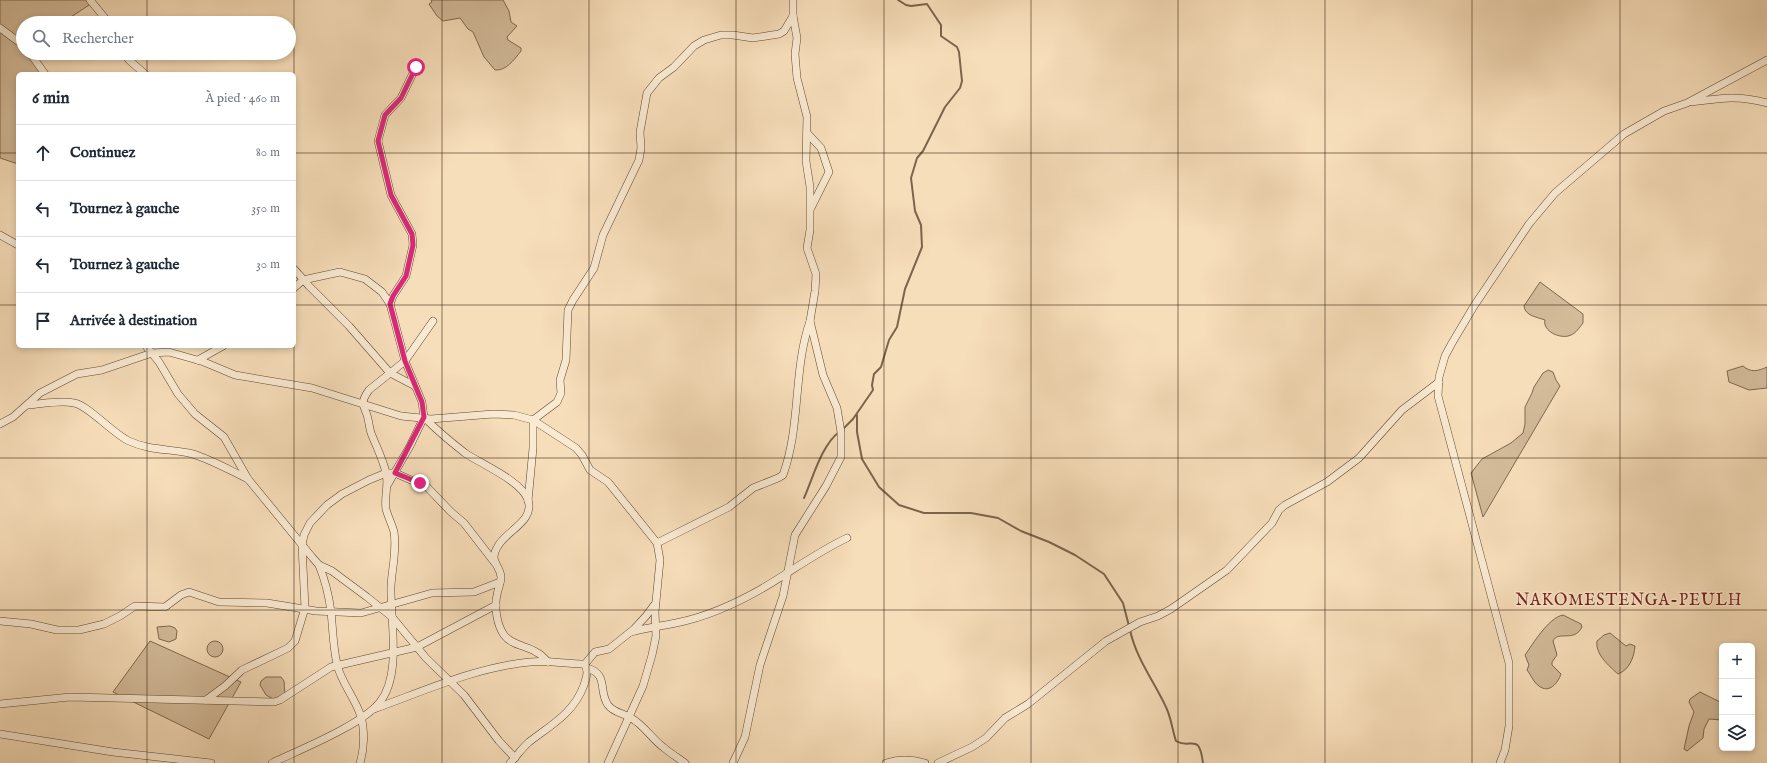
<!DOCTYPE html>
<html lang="fr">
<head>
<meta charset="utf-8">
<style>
  :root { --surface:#fff; --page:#f6f6f7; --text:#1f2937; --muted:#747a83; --line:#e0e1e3 }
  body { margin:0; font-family:"IM FELL English",serif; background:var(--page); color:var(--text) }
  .controls { position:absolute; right:12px; bottom:12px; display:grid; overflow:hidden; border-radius:6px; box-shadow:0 2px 6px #0003 }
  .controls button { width:36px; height:36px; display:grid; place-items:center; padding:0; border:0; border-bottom:1px solid var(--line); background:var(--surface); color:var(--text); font:20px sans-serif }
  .stop { position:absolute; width:12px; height:12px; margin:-9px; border:3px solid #db2777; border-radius:50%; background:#fff }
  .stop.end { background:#db2777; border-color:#fff; box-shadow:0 1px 4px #0008 }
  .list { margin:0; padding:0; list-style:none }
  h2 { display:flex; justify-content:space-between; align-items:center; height:52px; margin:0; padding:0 16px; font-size:17px }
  h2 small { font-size:13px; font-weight:400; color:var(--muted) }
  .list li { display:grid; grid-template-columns:26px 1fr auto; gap:12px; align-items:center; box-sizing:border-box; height:56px; padding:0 16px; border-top:1px solid var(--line) }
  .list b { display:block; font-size:15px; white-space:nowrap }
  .list em { font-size:13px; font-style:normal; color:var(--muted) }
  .icon { flex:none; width:22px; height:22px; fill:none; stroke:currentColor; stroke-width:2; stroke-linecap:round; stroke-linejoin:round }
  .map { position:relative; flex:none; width:1767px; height:763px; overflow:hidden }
  .search { position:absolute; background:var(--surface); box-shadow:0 2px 6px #0003; left:16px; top:16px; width:280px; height:44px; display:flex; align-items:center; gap:10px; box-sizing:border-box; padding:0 14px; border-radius:22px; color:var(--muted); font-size:15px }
  .panel { position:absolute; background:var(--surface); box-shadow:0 2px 6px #0003; left:16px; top:72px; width:280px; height:276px; border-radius:6px }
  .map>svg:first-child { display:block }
</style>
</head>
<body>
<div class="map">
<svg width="1767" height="763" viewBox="0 0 1767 763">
  <rect width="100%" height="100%" fill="#f7deba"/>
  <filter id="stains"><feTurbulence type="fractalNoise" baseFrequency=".005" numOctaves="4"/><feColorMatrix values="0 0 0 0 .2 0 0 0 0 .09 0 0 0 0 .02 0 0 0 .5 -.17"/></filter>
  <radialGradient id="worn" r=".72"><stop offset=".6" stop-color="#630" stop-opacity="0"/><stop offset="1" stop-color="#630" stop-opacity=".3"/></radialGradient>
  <!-- green -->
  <g fill="#d4bc9b" stroke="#7e6950">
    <path d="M 0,0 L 88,0 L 92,3 L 62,23 L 23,23 L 23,53 L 30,53 L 45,74 L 18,74 L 18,164 L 0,158 Z"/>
    <path d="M 431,0 L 503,0 L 509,11 L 511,22 L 517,26 L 507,37 L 508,40 L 521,48 L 521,51 C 514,60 506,71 495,70 L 484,57 L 473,32 L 468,29 L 460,18 L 443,21 L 437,16 L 429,4 L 432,2 Z"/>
    <path d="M 1540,282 L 1583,314 L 1583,323 C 1579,328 1576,333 1571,335 C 1561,340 1542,331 1545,320 C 1537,317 1525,316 1524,306 Z"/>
    <path d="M 1743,366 C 1751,373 1758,371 1767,367 L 1767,388 L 1749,390 L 1729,382 L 1727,371 Z"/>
    <path d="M 1548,370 L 1553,372 L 1556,380 L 1560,386 L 1483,517 L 1471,473 L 1482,459 L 1511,443 L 1523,433 L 1525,424 L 1525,407 L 1532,393 L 1534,387 L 1543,373 Z"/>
    <path d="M 1563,615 L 1581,624 L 1582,627 C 1574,643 1558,630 1553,641 L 1557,655 L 1552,662 L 1552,665 L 1561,674 C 1558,683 1549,694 1539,686 C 1534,683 1531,675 1527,670 L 1529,665 L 1525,655 C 1533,644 1548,618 1563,615 Z"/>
    <path d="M 170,626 L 175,628 L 177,631 L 176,639 L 169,642 L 159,639 L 157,627 Z"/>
    <path d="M 1610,633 L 1626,646 L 1630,644 L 1635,646 C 1634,658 1629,670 1618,674 C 1609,666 1595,654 1597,641 L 1604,635 Z"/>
    <path d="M 150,641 L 241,682 L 209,739 L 113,692 Z"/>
    <circle cx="215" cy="649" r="8"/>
    <path d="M 266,677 L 281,677 L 284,681 L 285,696 L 275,700 L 266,695 L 260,685 L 261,681 Z"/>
    <path d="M 1700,692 L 1722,703 L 1722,720 L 1709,719 L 1704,729 L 1703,738 L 1687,751 L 1684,749 L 1689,726 L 1694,712 L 1689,702 L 1690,699 Z"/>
  </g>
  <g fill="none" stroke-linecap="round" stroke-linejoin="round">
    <!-- stream -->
    <g stroke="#7b654c" stroke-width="2">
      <path d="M 857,415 L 857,432 L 862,459 L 879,487 L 899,505 L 924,513 L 971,513 L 998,518 L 1021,531 L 1049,542 L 1075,555 L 1104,574 L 1123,603 L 1129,626"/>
      <path d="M 842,430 L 853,419 L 873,390 L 872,385 L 874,374 L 881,367 L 889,340 L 897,327 L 905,289 L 922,247 L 921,225 L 915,211 L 911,178 L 917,158 L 923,151 L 945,107 L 960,88 L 962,81 L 959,52 L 957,47 L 941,36 L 941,25 L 927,4 L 911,6 L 906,5 L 898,0"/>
      <path d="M 804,498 C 813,478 821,446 839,432"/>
      <path d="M 1130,630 C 1136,658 1153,680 1165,705 C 1171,716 1172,729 1176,741 C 1191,750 1199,731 1203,763"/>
    </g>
    <!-- minor casing -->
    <g stroke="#5c4832" stroke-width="8">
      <g id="minor">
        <path d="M 90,0 L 109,23"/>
        <path d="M 0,28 L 23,45"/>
        <path d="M 30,53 L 45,74"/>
        <path d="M 124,53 L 129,60 L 145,74"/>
        <path d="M 1692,102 C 1721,98 1738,95 1767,103"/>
        <path d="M 807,133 L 821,148 L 829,172 L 811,208"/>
        <path d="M 0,235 L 18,245"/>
        <path d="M 294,269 L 309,286 L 349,326 L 390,373 L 415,386"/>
        <path d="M 294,288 L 303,280 L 340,272 L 365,279 L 382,292 L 390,304 L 405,361 L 422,402 L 424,417"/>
        <path d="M 390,304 L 393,296 L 406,276 L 413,245 L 412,234 L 391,195 L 378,141 L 385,115 L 401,98 L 416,67"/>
        <path d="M 146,346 L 159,362 L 178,394 L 195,414 L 224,437 L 248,479 L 312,557 L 319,565 L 332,571 L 367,597 L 392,617 L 426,658 L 464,695 L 499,741 L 515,758"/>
        <path d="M 198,360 L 223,346"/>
        <path d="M 28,405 C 43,404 59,400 74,403 C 88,405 112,433 129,441 C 148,450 169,449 189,453 C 209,458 229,470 248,479"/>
        <path d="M 0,424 L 13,417 L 40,393 L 77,374 L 102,370 L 152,353 L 169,352 L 204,362 L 235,375 L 312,388 L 401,416 L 431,419 L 493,414 L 514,415 L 533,420 L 576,448 L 582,455 L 590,470 L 608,482 L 657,543 L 660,560 L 655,612 L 656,636 L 652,655 L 643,686 L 608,763"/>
        <path d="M 388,484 L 410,446 L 424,417 C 436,430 451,442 465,453 C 481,464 522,481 528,500 C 535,521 506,531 498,546 C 488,562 500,564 501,577 C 501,582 498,589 497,595 C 494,607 497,625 504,635 C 511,645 527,646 536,652 C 541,654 544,658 548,662"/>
        <path d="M 528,501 L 533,448 L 533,420 L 557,402 L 561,393 L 560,380 L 566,360 L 568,310 L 573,300 L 594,268 L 603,235 L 639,160 L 641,148 L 640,132 L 647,93 L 659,78 L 674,67 L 694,46 L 704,40 L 721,35 L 733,35 L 753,38 L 779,34 L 784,31 L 793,16"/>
        <path d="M 657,543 L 729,507 L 753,488 L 778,478 L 783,475 C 801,426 793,370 810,321"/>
        <path d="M 319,565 C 325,580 329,596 331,612 C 333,630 333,647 337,664 C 341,683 356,699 361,717 C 365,731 364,750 360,763"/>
        <path d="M 0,621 L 31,624 L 57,630 L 79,630 L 104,624 L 120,616 L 135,606 L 165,607 L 181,595 L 189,592 L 219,602 L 267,603 L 316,611 L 361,613 L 432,593 L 474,592 L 500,582"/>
        <path d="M 631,632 C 646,628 661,626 676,623 C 706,617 737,603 763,588 C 792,571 817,552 847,538"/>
        <path d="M 587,668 C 609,674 598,691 608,705 C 614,713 623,713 631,718 C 644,725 651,738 663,747 C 670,753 678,758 685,763"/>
        <path d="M 206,700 L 225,686 L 242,670 L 288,648 L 295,641 L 305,608 L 302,545 L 304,535 L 310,523 L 327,505 L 342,494 L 369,480 L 386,473 L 395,473 L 427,487 L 451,512 L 464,523 L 495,563"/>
        <path d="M 0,704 L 70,697 L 274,702 L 280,700 L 331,667 L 417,647 L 496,605"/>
        <path d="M 374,709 C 424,691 476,667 530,662 C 548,660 566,664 585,664 L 595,652 L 609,649 L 634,629 L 646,616 L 655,604"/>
        <path d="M 0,734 L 113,752 L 211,763"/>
        <path d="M 272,763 C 299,750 362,725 380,702 C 402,674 390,620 391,586 C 392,568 397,550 394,532 C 392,524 388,517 386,509 C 384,497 389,485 386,473 C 383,459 376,446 371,433 C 369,427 369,421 367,415 C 366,412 364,408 363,404 C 363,399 366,394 369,390 L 405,361 L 433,321"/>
        <path d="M 510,763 C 516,757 522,748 529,742 C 551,725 574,713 584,685 C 586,678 589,672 585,665"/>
        <path d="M 733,763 L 745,737 L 760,665 L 783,596 L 795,535 L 826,486 L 841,457 L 841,432 L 837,408 L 823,375 L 810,321 L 815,291 L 816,274 L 807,248 L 810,230 L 810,187 L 806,161 L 807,117 L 797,78 L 795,54 L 797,38 L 793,16 L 793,0"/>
        <path d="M 886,763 C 899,759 911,759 925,763"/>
        <path d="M 938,763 L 972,747 L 986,738 L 1005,718 L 1028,704 L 1106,641 L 1140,622 L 1158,616 L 1171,609 L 1227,570 L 1272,523 L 1279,510 L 1285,505 L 1327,482 L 1359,458 L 1402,410 L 1439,382"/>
        <path d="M 1500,763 L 1505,750 L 1509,726 L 1509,663 L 1438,396 L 1439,377 L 1445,356 L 1452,343 L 1474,306 L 1529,224 L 1555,193 L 1624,134 L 1664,111 L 1687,103 L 1767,60"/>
      </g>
    </g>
    <!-- minor -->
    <use href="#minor" stroke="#faead2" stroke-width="7"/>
  </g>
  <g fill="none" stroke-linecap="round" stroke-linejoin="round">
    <!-- route -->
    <path stroke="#db2777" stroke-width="5" d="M 416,67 L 401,98 L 385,115 L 378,141 L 391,195 L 412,234 L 413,245 L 406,276 L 393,296 L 390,304 L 405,361 L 422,402 L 424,417 L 395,473 L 420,483"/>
  </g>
  <!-- grid -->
  <path fill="none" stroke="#291605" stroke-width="1" stroke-opacity="0.55" d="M 147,0 L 147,23M 294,0 L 294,763M 442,0 L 442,763M 589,0 L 589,763M 736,0 L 736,763M 884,0 L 884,763M 1031,0 L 1031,763M 1178,0 L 1178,763M 1325,0 L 1325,763M 1472,0 L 1472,763M 1620,0 L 1620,763M 147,53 L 147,74M 0,153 L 18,153M 294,153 L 1767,153M 0,305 L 18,305M 294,305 L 1767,305M 147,346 L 147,763M 0,458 L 1767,458M 0,610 L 1767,610"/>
  <g text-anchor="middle" stroke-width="3" stroke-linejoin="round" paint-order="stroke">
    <!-- quarter labels -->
    <g font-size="16" letter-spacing="1" fill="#7a1f14" stroke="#faead2">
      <text x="1629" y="605">NAKOMESTENGA-PEULH</text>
    </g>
  </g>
  <rect width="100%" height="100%" filter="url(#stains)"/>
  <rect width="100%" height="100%" fill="url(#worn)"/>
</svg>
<div class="controls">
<button>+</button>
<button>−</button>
<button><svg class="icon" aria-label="layers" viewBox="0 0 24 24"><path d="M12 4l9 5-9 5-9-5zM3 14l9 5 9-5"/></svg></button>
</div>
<div class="stop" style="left:416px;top:67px"></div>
<div class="stop end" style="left:420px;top:483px"></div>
<div class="search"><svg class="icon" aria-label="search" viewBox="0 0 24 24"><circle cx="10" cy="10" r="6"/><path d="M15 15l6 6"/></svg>Rechercher</div>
<section class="panel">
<h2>6 min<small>À pied · 460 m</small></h2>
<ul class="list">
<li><svg class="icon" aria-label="ahead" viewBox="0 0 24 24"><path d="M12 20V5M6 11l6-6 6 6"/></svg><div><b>Continuez</b></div><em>80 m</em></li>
<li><svg class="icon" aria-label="left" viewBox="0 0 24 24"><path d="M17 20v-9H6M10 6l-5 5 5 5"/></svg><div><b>Tournez à gauche</b></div><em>350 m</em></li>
<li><svg class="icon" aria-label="left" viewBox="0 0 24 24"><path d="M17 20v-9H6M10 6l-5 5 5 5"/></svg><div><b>Tournez à gauche</b></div><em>30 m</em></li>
<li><svg class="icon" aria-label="arrive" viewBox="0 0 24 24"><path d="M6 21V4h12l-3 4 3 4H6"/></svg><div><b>Arrivée à destination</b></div></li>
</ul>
</section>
</div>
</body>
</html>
